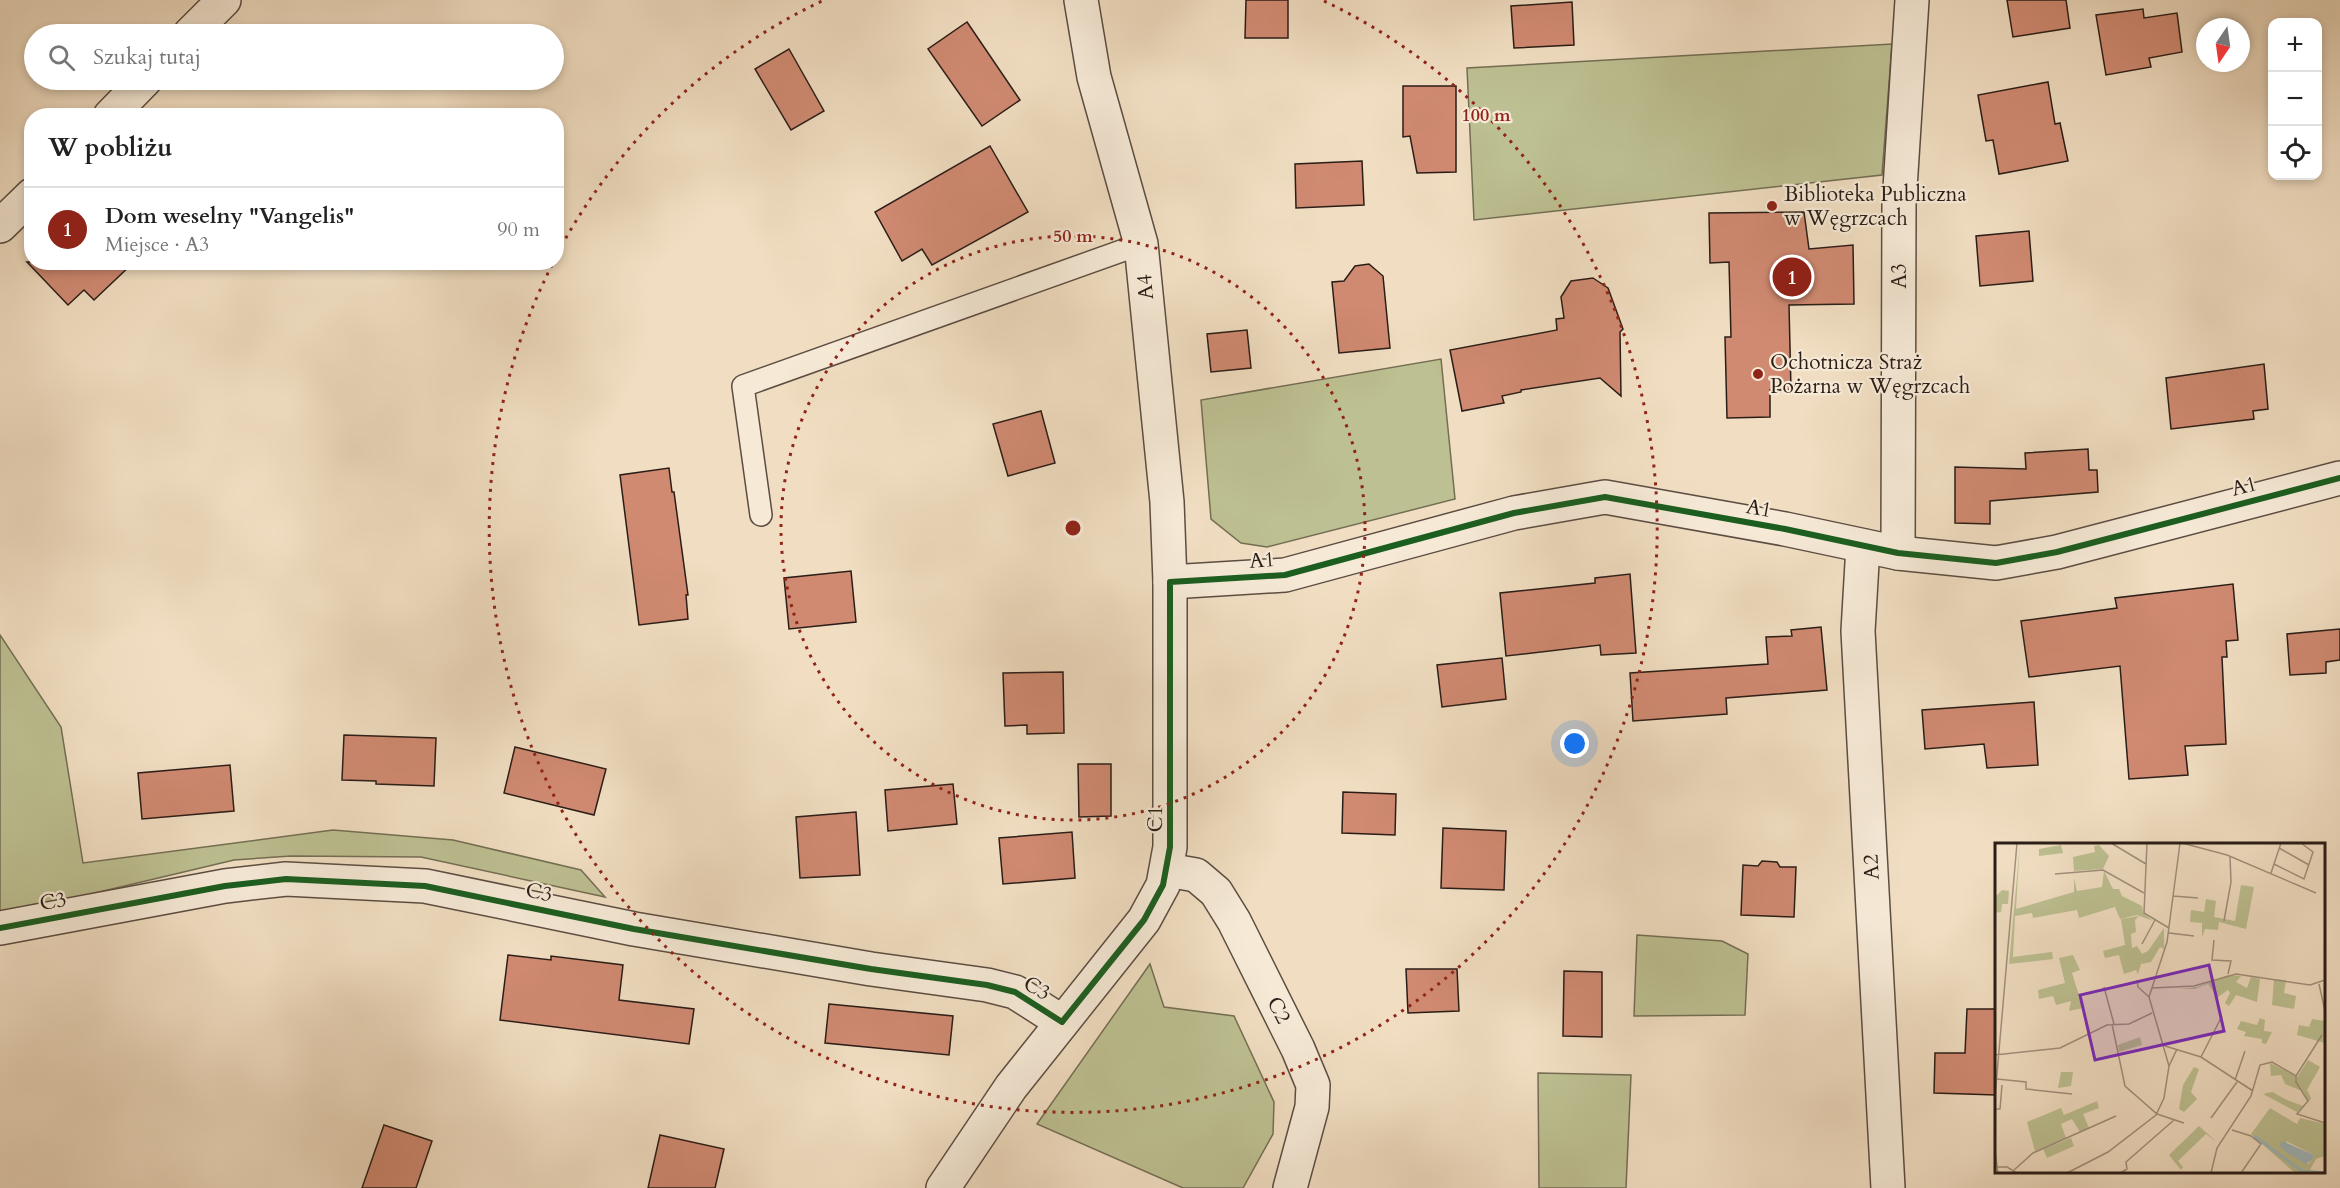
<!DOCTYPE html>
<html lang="pl">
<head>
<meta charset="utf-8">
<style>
  :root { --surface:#fff; --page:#f2f2f2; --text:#222; --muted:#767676; --line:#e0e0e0; --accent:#8f2418 }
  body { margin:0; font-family:Cardo,serif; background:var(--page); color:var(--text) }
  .controls { position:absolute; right:18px; top:18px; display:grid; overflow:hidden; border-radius:12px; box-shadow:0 3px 9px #0003 }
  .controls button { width:54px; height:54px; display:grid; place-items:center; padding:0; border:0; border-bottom:2px solid var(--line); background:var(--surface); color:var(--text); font:30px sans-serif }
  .compass { position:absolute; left:2196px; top:18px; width:54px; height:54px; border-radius:50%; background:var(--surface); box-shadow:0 3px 9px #0003; rotate:193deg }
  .you { position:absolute; left:1575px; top:744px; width:21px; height:21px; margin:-15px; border:4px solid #fff; border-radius:50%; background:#1a73e8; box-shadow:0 0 0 9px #1a73e833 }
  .badge { display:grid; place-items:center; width:39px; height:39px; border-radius:50%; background:var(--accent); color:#fff; font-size:20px; font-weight:700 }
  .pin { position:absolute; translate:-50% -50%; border:3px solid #fff; box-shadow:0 2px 6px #0006 }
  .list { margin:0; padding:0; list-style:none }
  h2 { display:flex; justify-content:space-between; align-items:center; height:78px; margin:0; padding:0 24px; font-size:26px }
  h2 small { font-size:20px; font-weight:400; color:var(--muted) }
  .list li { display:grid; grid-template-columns:39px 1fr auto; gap:18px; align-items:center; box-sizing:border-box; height:84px; padding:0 24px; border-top:2px solid var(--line) }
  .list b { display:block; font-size:22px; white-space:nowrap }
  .list p { margin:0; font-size:20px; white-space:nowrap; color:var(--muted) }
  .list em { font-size:20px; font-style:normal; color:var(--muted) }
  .icon { flex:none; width:33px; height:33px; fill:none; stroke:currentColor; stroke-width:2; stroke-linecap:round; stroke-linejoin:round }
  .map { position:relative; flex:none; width:2340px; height:1188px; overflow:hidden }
  .search { position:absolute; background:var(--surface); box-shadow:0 3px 9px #0003; left:24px; top:24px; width:540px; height:66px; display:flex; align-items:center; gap:15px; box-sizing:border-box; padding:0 21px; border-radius:33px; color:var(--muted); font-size:22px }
  .panel { position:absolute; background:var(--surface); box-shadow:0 3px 9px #0003; left:24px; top:108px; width:540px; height:162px; border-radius:24px }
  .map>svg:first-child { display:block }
</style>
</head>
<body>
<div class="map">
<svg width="2340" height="1188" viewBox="0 0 2340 1188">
  <rect width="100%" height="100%" fill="#f1dec2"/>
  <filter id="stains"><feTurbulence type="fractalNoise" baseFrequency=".00333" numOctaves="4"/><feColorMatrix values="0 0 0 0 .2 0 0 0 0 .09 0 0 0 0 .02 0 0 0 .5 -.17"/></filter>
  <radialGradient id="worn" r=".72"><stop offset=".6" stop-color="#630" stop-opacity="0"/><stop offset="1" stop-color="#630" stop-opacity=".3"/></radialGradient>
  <!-- green -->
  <g fill="#bdc092" stroke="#746e54" stroke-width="1.5">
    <path d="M 1892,44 L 1882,175 L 1474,220 L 1467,68 Z"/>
    <path d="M 1441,359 L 1455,499 L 1267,547 L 1241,543 L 1211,519 L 1201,400 Z"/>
    <path d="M 0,635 L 61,727 L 83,863 L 333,830 L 453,840 L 581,870 L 605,897 L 421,857 L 291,856 L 234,860 L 32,908 L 0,913 Z"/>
    <path d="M 1637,935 L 1722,941 L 1748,954 L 1745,1015 L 1634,1016 Z"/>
    <path d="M 1150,964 L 1164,1007 L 1234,1016 L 1274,1102 L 1273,1134 L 1243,1188 L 1183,1188 L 1037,1124 Z"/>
    <path d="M 1538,1073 L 1631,1075 L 1626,1188 L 1539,1188 Z"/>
  </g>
  <!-- building -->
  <g fill="#d08a72" stroke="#2a1d17" stroke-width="1.5">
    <path d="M 1246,0 L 1288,0 L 1288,38 L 1245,38 Z"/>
    <path d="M 2007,0 L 2066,0 L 2070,28 L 2013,37 Z"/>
    <path d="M 1572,2 L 1574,45 L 1514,48 L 1511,6 Z"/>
    <path d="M 2143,9 L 2144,18 L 2177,13 L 2182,52 L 2149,58 L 2151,67 L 2106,75 L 2096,15 Z"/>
    <path d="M 967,22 L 1020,100 L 982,126 L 928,49 Z"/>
    <path d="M 789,49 L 824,111 L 791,130 L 755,69 Z"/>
    <path d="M 2048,82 L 2055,124 L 2060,123 L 2068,161 L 1999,174 L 1993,140 L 1986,141 L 1978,95 Z"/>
    <path d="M 1403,86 L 1456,86 L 1456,172 L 1417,173 L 1410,136 L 1403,137 Z"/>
    <path d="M 990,146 L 1028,212 L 932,265 L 922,249 L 902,261 L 875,212 Z"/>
    <path d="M 1362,161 L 1364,205 L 1296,208 L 1295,164 Z"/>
    <path d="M 1804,212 L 1809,249 L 1853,245 L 1854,304 L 1789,305 L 1791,390 L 1770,390 L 1770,417 L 1727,418 L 1725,337 L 1731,337 L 1729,262 L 1710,263 L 1709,213 Z"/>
    <path d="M 2029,231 L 2033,281 L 1980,286 L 1976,236 Z"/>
    <path d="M 27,262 L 134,262 L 94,300 L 84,290 L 68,305 Z"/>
    <path d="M 1369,264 L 1383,276 L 1390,348 L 1339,353 L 1332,282 L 1344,281 L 1355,266 Z"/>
    <path d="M 1593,278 L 1608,288 L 1623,329 L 1620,332 L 1621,396 L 1600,378 L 1521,390 L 1521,392 L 1502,396 L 1504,403 L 1462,411 L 1450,350 L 1557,330 L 1556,319 L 1564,318 L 1561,297 L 1571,281 Z"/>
    <path d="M 1247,330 L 1251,368 L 1211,372 L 1207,334 Z"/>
    <path d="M 2264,364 L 2268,409 L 2253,411 L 2254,419 L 2171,429 L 2166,378 Z"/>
    <path d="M 1041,411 L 1055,463 L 1008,476 L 993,424 Z"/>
    <path d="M 2088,449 L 2089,470 L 2097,470 L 2098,492 L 1990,501 L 1990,524 L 1955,523 L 1955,467 L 2026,469 L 2025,453 Z"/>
    <path d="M 669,468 L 672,492 L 674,492 L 688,595 L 686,595 L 688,619 L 639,625 L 620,475 Z"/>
    <path d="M 851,571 L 856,622 L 789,629 L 784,578 Z"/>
    <path d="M 1630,574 L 1636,653 L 1601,655 L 1600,645 L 1506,656 L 1500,593 L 1595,583 L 1595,578 Z"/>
    <path d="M 2233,584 L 2238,640 L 2226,641 L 2227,657 L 2222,657 L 2226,744 L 2185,746 L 2188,775 L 2129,779 L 2120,666 L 2029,677 L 2021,621 L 2117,608 L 2115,598 Z"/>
    <path d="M 1821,627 L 1827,690 L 1726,698 L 1727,714 L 1633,721 L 1630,673 L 1768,664 L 1766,637 L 1792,636 L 1791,630 Z"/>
    <path d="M 2340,629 L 2340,660 L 2326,662 L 2326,673 L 2290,675 L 2287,634 Z"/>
    <path d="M 1502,658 L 1506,699 L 1442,707 L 1437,665 Z"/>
    <path d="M 1063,672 L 1064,733 L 1027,734 L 1027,725 L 1005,726 L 1003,673 Z"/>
    <path d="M 2034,702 L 2038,765 L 1987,768 L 1984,744 L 1925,749 L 1922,710 Z"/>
    <path d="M 344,735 L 436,738 L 434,786 L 376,784 L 376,781 L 342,780 Z"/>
    <path d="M 515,747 L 606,769 L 594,815 L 504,793 Z"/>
    <path d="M 1078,764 L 1111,764 L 1111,816 L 1079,817 Z"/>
    <path d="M 230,765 L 234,811 L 142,819 L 138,773 Z"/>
    <path d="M 953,784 L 957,824 L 888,831 L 885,790 Z"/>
    <path d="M 1343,792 L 1396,794 L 1395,835 L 1342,833 Z"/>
    <path d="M 856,812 L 860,875 L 800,878 L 796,817 Z"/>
    <path d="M 1443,828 L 1506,831 L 1504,890 L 1441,888 Z"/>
    <path d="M 1072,832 L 1075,878 L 1003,884 L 999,838 Z"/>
    <path d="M 1762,861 L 1777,862 L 1780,867 L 1796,867 L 1794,917 L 1741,915 L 1743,865 L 1758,866 Z"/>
    <path d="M 508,955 L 551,960 L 551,956 L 623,965 L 619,1000 L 694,1009 L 689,1044 L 500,1020 Z"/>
    <path d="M 1406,969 L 1457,969 L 1459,1011 L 1408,1013 Z"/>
    <path d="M 1564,971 L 1602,972 L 1602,1037 L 1563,1036 Z"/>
    <path d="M 829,1004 L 953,1016 L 949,1055 L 825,1043 Z"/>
    <path d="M 1967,1009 L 1996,1009 L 1996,1095 L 1934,1093 L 1935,1053 L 1965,1053 Z"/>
    <path d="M 384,1125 L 432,1141 L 416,1188 L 362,1188 Z"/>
    <path d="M 660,1135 L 724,1149 L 715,1188 L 648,1188 Z"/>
  </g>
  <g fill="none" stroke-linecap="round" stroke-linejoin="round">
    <!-- service casing -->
    <g stroke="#5c4d42" stroke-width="24">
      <path id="service" d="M 761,515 L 743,386 L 1141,244"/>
    </g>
    <!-- minor casing -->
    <g stroke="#5c4d42" stroke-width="36">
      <g id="minor">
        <path d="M 190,34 L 224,0"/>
        <path d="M 110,116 L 145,80"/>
        <path d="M 0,226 L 32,195"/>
        <path d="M 1863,546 L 1858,631 L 1888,1188"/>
        <path d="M 1898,553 L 1899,204 L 1912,0"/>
        <path d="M 1170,582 L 1285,575 L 1514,513 L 1605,497 L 1785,529 L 1898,553 L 1996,563 L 2057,552 L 2340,478"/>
        <path d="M 1167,870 L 1196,875 L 1216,892 L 1234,921 L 1298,1049 L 1313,1085 L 1312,1107 L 1290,1188"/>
        <path d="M 0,928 L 225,886 L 286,879 L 425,886 L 634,929 L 871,969 L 987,985 L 1015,992 L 1062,1022"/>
        <path d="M 943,1188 L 1011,1087 L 1144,920 L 1163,885 L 1170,847 L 1170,582 L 1167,502 L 1141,244 L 1094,77 L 1081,0"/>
      </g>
    </g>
    <!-- service -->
    <use href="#service" stroke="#f6ead7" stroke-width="21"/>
    <!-- minor -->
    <use href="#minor" stroke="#f6ead7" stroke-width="33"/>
    <!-- cycleway casing -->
    <g stroke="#f6ead7" stroke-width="10">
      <path id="cycleway" d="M 0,928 L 225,886 L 286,879 L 425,886 L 634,929 L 871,969 L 987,985 L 1015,992 L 1062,1022 L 1144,920 L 1163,885 L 1170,847 L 1170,582 L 1285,575 L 1514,513 L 1605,497 L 1785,529 L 1898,553 L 1996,563 L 2057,552 L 2340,478"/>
    </g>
    <!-- cycleway -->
    <use href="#cycleway" stroke="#1b5e20" stroke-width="6"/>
  </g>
  <!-- distance rings -->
  <g fill="none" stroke="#8f2418" stroke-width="3" stroke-dasharray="3 6">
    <circle cx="1073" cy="528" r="292"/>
    <path d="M557 254A584 584 0 0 1 822 1M1324 1A584 584 0 1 1 553 263"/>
  </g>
  <!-- markers -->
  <g fill="#8f2418" stroke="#f6ead7" stroke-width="2">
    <circle cx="1772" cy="206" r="6"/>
    <circle cx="1758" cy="374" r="6"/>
  </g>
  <g text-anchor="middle" stroke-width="4.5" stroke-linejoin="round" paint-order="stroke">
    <!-- poi labels -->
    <g font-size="21" fill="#2a1d17" stroke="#f6ead7" text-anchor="start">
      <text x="1784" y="201">Biblioteka Publiczna<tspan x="1784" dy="24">w Węgrzcach</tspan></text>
      <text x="1770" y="369">Ochotnicza Straż<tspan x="1770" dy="24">Pożarna w Węgrzcach</tspan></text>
    </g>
    <!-- street labels -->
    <g font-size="21" fill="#2a1d17" stroke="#f6ead7">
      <text transform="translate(1899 276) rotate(-90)" y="7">A3</text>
      <text transform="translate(1145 287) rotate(-96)" y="7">A4</text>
      <text transform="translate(2244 486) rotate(-15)" y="7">A1</text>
      <text transform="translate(1759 508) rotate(10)" y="7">A1</text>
      <text transform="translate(1262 560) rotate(-5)" y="7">A1</text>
      <text transform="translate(1155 819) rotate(-89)" y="7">C1</text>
      <text transform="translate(1871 867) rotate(-93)" y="7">A2</text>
      <text transform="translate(539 892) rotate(12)" y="7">C3</text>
      <text transform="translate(53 901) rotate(-10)" y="7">C3</text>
      <text transform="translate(1037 988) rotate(29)" y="7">C3</text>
      <text transform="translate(1279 1010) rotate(63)" y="7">C2</text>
    </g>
  </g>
  <!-- overview -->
  <g transform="translate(1995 843)">
    <rect width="330" height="330" fill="#f1dec2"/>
    <path d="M 25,0 L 21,66 L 79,49 L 79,35 L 82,48 L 107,44 L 109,28 L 118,46 L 124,46 L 127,53 L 147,63 L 148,70 L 158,78 L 142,72 L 125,76 L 120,64 L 84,75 L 82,67 L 38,75 L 37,70 L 20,73 L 18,114 L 57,109 L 58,116 L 14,121 ZM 66,2 L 68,10 L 44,13 L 44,6 ZM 104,2 L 114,13 L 108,26 L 79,28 L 78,14 L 100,9 L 99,3 ZM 246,42 L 259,44 L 251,86 L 224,79 L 223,87 L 210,86 L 207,94 L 207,80 L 195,79 L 196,67 L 209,69 L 211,56 L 221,58 L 219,74 L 240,78 ZM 7,47 L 14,48 L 13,61 L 7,61 L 6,69 L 0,70 L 0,54 ZM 144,73 L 140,77 L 141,89 L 136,91 L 137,105 L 142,103 L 147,111 L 153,108 L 169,85 L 169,106 L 165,104 L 156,119 L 146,121 L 143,131 L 141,127 L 129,131 L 124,112 L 110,115 L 108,108 L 130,102 L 126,76 ZM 78,112 L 85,127 L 77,130 L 88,165 L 74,168 L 76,158 L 61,162 L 58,153 L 44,156 L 43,147 L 70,140 L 64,115 ZM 233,132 L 246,133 L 241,139 L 252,145 L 256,134 L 265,136 L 262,159 L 241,152 L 234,163 L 230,160 L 235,150 L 233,147 L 223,154 L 213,141 L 200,146 L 184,146 L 202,144 ZM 279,136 L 291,137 L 289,150 L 301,153 L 299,166 L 277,162 ZM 265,175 L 270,177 L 269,188 L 277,189 L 271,201 L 267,200 L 267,196 L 249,193 L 251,189 L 242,186 L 246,178 L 262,182 ZM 317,176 L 330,178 L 330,200 L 302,192 L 304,182 L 314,184 ZM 145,194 L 147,202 L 124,209 L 123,202 ZM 313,217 L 325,224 L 312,247 L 316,255 L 314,259 L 301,236 ZM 275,220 L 300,233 L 307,248 L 290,241 L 286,232 L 276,233 ZM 199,224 L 204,226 L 196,249 L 202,256 L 189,269 L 184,266 L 188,242 ZM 66,229 L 78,229 L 76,243 L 63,245 ZM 277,249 L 292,257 L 308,263 L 302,269 L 268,251 ZM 102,258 L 104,265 L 88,271 L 94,285 L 85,289 L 77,276 L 66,281 L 71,295 L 40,308 L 32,279 L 66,265 L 69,272 ZM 275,265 L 302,281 L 305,275 L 330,281 L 330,313 L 321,316 L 315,327 L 330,330 L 300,330 L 256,291 ZM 291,298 L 319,312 L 317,317 L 313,321 L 296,312 ZM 204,283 L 223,300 L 211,291 L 183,318 L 188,324 L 186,327 L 174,312 ZM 76,295 L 79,303 L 52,315 L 48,306 Z" fill="#bdc092" fill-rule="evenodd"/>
    <path d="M 287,298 L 319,312 L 317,317 L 311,321 L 294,311 L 284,303 Z" fill="#a0b9be"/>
    <path fill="none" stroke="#a0b9be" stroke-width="3" d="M 259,293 L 307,328 L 330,330"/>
    <path fill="none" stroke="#a1917e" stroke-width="1.5" d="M 116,0 L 151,21M 152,0 L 149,70 L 174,85M 187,0 L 232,12 L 321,50M 284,5 L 314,22M 279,21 L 309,36 L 318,9 L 306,0M 276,30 L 286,0M 60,31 L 108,27 L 149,50M 178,53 L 203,55M 229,78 L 236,39 L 235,13M 174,90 L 199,93M 219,97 L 217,117 L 236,118 L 233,131M 147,101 L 160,77M 142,137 L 143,144 L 154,154M 324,141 L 330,168M 109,144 L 119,181M 157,145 L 199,143 L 241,131 L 315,142 L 330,137M 117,181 L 130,243 L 162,271 L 189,280M 170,203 L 206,214 L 258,248M 0,212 L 65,205 L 112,182 L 134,181 L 157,170M 206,214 L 227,173M 174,223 L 154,154 L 172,99 L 185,0M 301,233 L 301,239 L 313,258 L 302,271 L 330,280M 2,236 L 31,239 L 31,246 L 77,251M 240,237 L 250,208M 0,254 L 22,0M 0,266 L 5,266 L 7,242M 216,275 L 242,239M 237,287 L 256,293 L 266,301 L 246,330M 0,308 L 3,330M 2,324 L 12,324 L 22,330M 19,327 L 38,310 L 121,273M 72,330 L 113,309 L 161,272 L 169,255 L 174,223 L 182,206M 125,330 L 132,326 L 131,319 L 179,277M 216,330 L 222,305 L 256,253 L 265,222 L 277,219 L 301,233 L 327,192"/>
    <path fill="#7b2cbf" fill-opacity="0.15" stroke="#7b2cbf" stroke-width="3" d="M 214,122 L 229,188 L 100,217 L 85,152 Z"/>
    <rect width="330" height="330" fill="none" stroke="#2a1d17" stroke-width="3"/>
  </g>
  <circle cx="1073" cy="528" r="9" fill="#8f2418" stroke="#f6ead7" stroke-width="3"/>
  <g font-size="18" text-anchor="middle" font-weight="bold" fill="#8f2418" stroke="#f6ead7" stroke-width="4.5" stroke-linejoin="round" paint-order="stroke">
    <text x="1486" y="121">100 m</text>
    <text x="1073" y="242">50 m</text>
  </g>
  <rect width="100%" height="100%" filter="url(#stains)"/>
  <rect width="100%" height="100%" fill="url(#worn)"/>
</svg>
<div class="controls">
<button>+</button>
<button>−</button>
<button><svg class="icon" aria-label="locate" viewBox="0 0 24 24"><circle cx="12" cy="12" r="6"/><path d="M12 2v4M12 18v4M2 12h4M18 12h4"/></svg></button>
</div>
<svg class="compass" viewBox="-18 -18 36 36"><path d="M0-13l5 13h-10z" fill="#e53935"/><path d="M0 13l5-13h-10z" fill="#767676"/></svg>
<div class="you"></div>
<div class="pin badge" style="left:1792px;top:277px">1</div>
<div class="search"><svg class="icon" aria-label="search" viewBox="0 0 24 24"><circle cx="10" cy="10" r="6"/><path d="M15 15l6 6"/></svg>Szukaj tutaj</div>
<section class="panel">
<h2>W pobliżu<small></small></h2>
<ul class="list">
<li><span class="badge">1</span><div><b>Dom weselny &quot;Vangelis&quot;</b><p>Miejsce · A3</p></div><em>90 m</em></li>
</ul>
</section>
</div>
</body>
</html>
